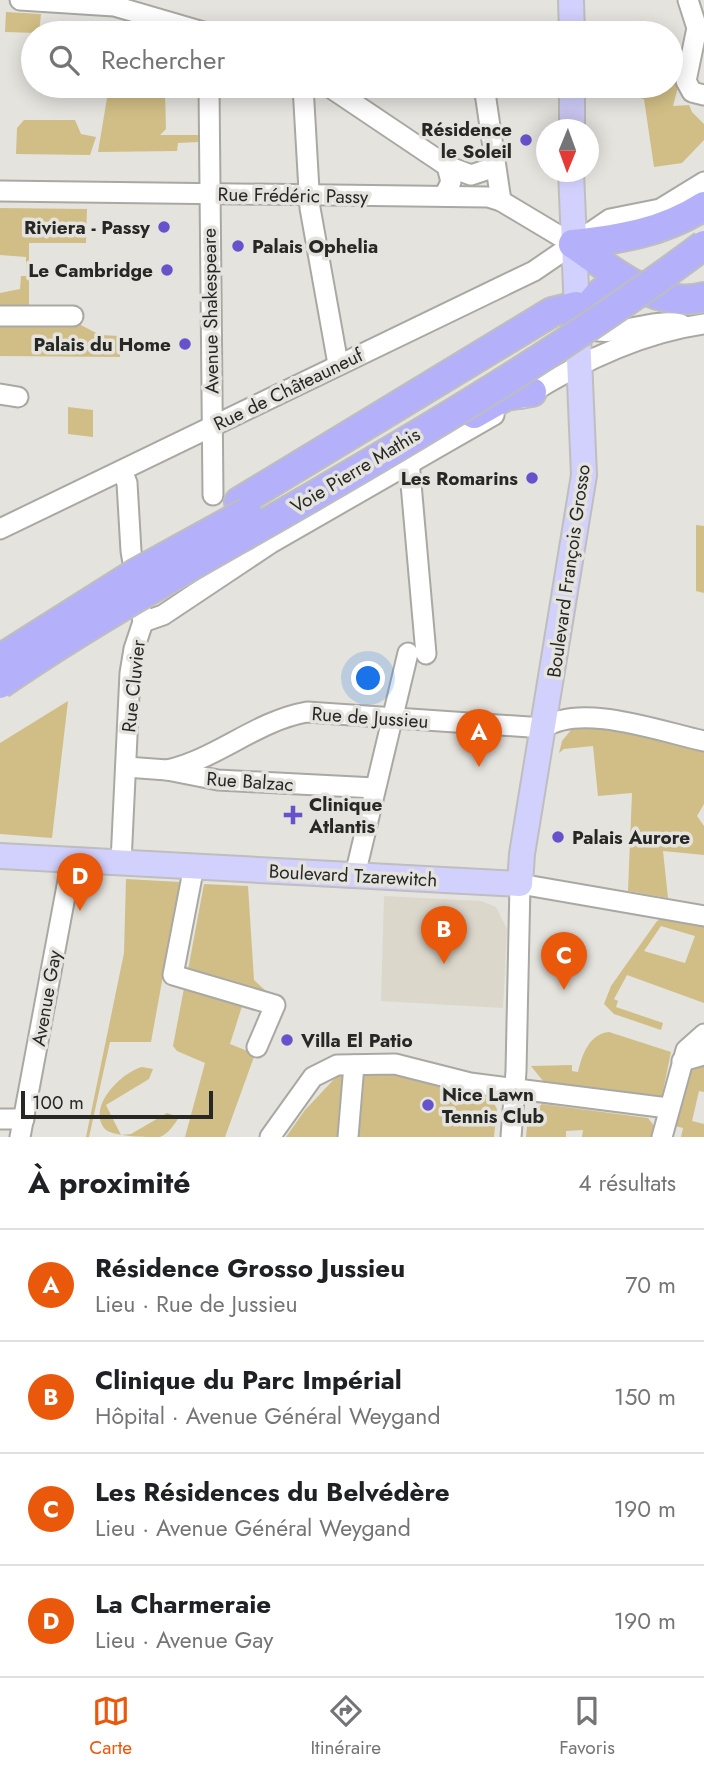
<!DOCTYPE html>
<html lang="fr">
<head>
<meta charset="utf-8">
<style>
  :root { --surface:#fff; --page:#f2f2f2; --text:#202124; --muted:#757577; --line:#e0e0e0; --accent:#ea580c }
  body { margin:0; font-family:Jost,sans-serif; background:var(--page); color:var(--text) }
  .compass { position:absolute; left:536px; top:119px; width:63px; height:63px; border-radius:50%; background:var(--surface); box-shadow:0 4px 18px #0003; rotate:181deg }
  .scale { position:absolute; left:21px; bottom:18px; width:192px; box-sizing:border-box; padding-left:7px; border:4px solid #272725; border-top:0; font-size:19px; line-height:24px; white-space:nowrap; color:#272725; -webkit-text-stroke:5px #e4e3de; paint-order:stroke }
  .you { position:absolute; left:369px; top:679px; width:24px; height:24px; margin:-18px; border:5px solid #fff; border-radius:50%; background:#1a73e8; box-shadow:0 0 0 10px #1a73e833 }
  .badge { display:grid; place-items:center; width:46px; height:46px; border-radius:50%; background:var(--accent); color:#fff; font-size:23px; font-weight:700 }
  .pin { position:absolute; translate:-50% -58px; filter:drop-shadow(0 2px 4px #0008) }
  .pin::after { content:''; position:absolute; top:37px; width:24px; height:21px; background:inherit; clip-path:polygon(0 0,100% 0,50% 100%) }
  .list { margin:0; padding:0; list-style:none }
  h2 { display:flex; justify-content:space-between; align-items:center; height:91px; margin:0; padding:0 28px; font-size:30px }
  h2 small { font-size:23px; font-weight:400; color:var(--muted) }
  .list li { display:grid; grid-template-columns:46px 1fr auto; gap:21px; align-items:center; box-sizing:border-box; height:112px; padding:0 28px; border-top:2px solid var(--line) }
  .list b { display:block; font-size:26px; white-space:nowrap }
  .list p { margin:0; font-size:23px; white-space:nowrap; color:var(--muted) }
  .list em { font-size:23px; font-style:normal; color:var(--muted) }
  .icon { flex:none; width:38px; height:38px; fill:none; stroke:currentColor; stroke-width:2; stroke-linecap:round; stroke-linejoin:round }
  .map { position:relative; flex:none; width:704px; height:1137px; overflow:hidden }
  .search { position:absolute; background:var(--surface); box-shadow:0 4px 18px #0003; left:21px; right:21px; top:21px; height:77px; display:flex; align-items:center; gap:18px; box-sizing:border-box; padding:0 24px; border-radius:38px; color:var(--muted); font-size:26px }
  .sheet { height:539px; background:var(--surface) }
  nav { display:flex; justify-content:space-around; align-items:center; box-sizing:border-box; height:98px; border-top:2px solid var(--line); background:var(--surface); font-size:19px; color:var(--muted) }
  nav a { display:grid; justify-items:center; gap:4px }
  nav .on { color:var(--accent) }
  .map>svg:first-child { display:block }
</style>
</head>
<body>
<div class="map">
<svg width="704" height="1137" viewBox="0 0 704 1137">
  <rect width="100%" height="100%" fill="#e4e3de"/>
  <!-- built -->
  <path fill="#dbd7cb" d="M 384,896 L 481,901 L 496,907 L 507,929 L 503,1008 L 381,1001 Z"/>
  <!-- green -->
  <g fill="#d1be86" fill-rule="evenodd">
    <path d="M 6,12 L 41,14 L 39,33 L 5,32 Z"/>
    <path d="M 671,66 L 683,68 L 673,106 L 689,105 L 692,112 L 704,124 L 704,140 L 682,163 L 654,167 L 644,99 L 640,98 L 641,86 L 671,86 Z"/>
    <path d="M 109,86 L 155,86 L 154,90 L 165,93 L 166,129 L 160,135 L 198,135 L 198,142 L 178,143 L 177,151 L 98,152 Z"/>
    <path d="M 24,120 L 75,120 L 81,134 L 96,137 L 90,155 L 16,154 L 17,128 Z"/>
    <path d="M 0,208 L 87,209 L 86,243 L 29,243 L 29,308 L 0,307 L 0,293 L 20,289 L 21,276 L 26,276 L 26,257 L 0,255 Z"/>
    <path d="M 0,324 L 79,324 L 100,335 L 120,336 L 120,357 L 0,356 Z"/>
    <path d="M 68,407 L 93,410 L 93,437 L 68,434 Z"/>
    <path d="M 696,525 L 704,526 L 704,593 L 696,591 Z"/>
    <path d="M 68,701 L 52,838 L 0,834 L 0,743 Z"/>
    <path d="M 607,725 L 704,750 L 704,804 L 697,816 L 704,826 L 704,855 L 663,851 L 668,898 L 628,891 L 632,793 L 598,796 L 593,746 L 564,749 L 559,753 L 562,741 L 571,730 Z"/>
    <path d="M 126,879 L 180,882 L 151,1042 L 110,1042 L 89,1137 L 86,1137 L 124,953 Z"/>
    <path d="M 204,884 L 248,886 L 254,980 L 268,993 L 269,998 L 188,970 Z"/>
    <path d="M 663,918 L 704,924 L 704,1003 L 627,975 L 614,999 L 618,1001 L 616,1007 L 663,1023 L 661,1030 L 614,1014 L 604,1004 L 611,986 L 657,921 ZM 661,926 L 695,936 L 685,963 L 644,951 Z"/>
    <path d="M 185,983 L 243,1003 L 230,1044 L 255,1054 L 225,1137 L 185,1137 L 205,1063 L 177,1051 L 173,1046 Z"/>
    <path d="M 609,1032 L 671,1052 L 662,1096 L 658,1098 L 543,1081 L 531,1066 L 572,1065 L 572,1071 L 578,1072 C 582,1055 589,1034 609,1032 Z"/>
    <path d="M 704,1062 L 704,1092 L 699,1091 L 692,1121 L 704,1124 L 704,1137 L 681,1137 L 683,1128 L 671,1125 L 690,1071 Z"/>
    <path d="M 142,1067 L 153,1069 L 149,1079 L 106,1105 L 121,1135 L 131,1134 L 167,1113 L 179,1117 C 175,1124 168,1134 160,1137 C 147,1137 116,1137 106,1130 C 85,1108 122,1072 142,1067 Z"/>
    <path d="M 339,1074 L 344,1075 L 341,1137 L 286,1137 L 305,1110 Z"/>
    <path d="M 365,1075 C 408,1070 449,1093 491,1098 L 497,1109 L 494,1137 L 357,1137 L 361,1078 Z"/>
    <path d="M 542,1104 L 648,1118 L 655,1127 L 653,1137 L 582,1137 L 583,1130 L 566,1131 L 566,1137 L 526,1137 L 528,1116 Z"/>
  </g>
  <g fill="none" stroke-linecap="round" stroke-linejoin="round">
    <!-- minor casing -->
    <g stroke="#a9a8a3" stroke-width="23">
      <g id="minor">
        <path d="M 20,0 L 114,6 L 207,33"/>
        <path d="M 688,0 L 697,28 L 686,81 L 692,92 L 704,95"/>
        <path d="M 209,86 L 213,495"/>
        <path d="M 303,86 L 310,208 L 338,364"/>
        <path d="M 328,86 L 447,166 L 451,182 L 444,196"/>
        <path d="M 484,86 L 501,201"/>
        <path d="M 447,166 L 471,175 L 495,167"/>
        <path d="M 0,191 L 488,197 L 501,201 L 573,244"/>
        <path d="M 0,316 L 73,316"/>
        <path d="M 582,325 C 609,343 646,317 681,324"/>
        <path d="M 0,394 L 18,397"/>
        <path d="M 523,398 C 578,363 639,333 704,324"/>
        <path d="M 409,461 L 426,654"/>
        <path d="M 0,529 L 534,271 L 610,219 L 660,209 L 704,182"/>
        <path d="M 143,622 L 163,615 L 271,543 L 494,415"/>
        <path d="M 126,767 L 167,770 L 218,780 L 375,788"/>
        <path d="M 167,770 C 217,759 256,721 307,712 L 544,728 C 580,702 662,732 704,741"/>
        <path d="M 121,862 L 130,673 L 134,649 L 143,622 L 131,551 L 127,483 L 122,471"/>
        <path d="M 194,866 L 173,975 L 275,1005 L 257,1047"/>
        <path d="M 355,875 L 408,653"/>
        <path d="M 682,1061 L 704,1055"/>
        <path d="M 0,1119 L 24,1119"/>
        <path d="M 20,1137 L 72,859"/>
        <path d="M 270,1137 L 313,1077 L 337,1065 L 395,1064 L 470,1083 L 668,1108"/>
        <path d="M 348,1137 L 354,1065"/>
        <path d="M 511,1137 L 516,1071 L 520,884 L 704,916"/>
        <path d="M 662,1137 L 686,1050 L 704,1034"/>
      </g>
    </g>
    <!-- major casing -->
    <g stroke="#bebebe" stroke-width="28">
      <g id="major">
        <path d="M 571,0 L 572,33"/>
        <path d="M 572,130 L 572,86"/>
        <path d="M 0,856 L 520,884 L 522,854 L 584,475 L 571,172"/>
      </g>
    </g>
    <!-- highway casing -->
    <g stroke="#bebebe" stroke-width="32">
      <g id="highway">
        <path d="M 573,244 C 611,269 655,310 704,297"/>
        <path d="M 573,244 C 621,239 663,232 704,206"/>
        <path d="M 578,322 C 598,294 601,282 638,287"/>
        <path d="M 474,414 L 506,396 L 532,392"/>
        <path d="M 239,502 L 552,312 L 576,306"/>
      </g>
    </g>
    <!-- minor -->
    <use href="#minor" stroke="#fff" stroke-width="19"/>
    <!-- major -->
    <use href="#major" stroke="#d2d0fc" stroke-width="24"/>
    <!-- highway -->
    <use href="#highway" stroke="#b4b1fa" stroke-width="28"/>
    <!-- highway-bridge casing -->
    <g stroke="#bebebe" stroke-width="32" stroke-linecap="butt">
      <g id="highway-bridge">
        <path d="M 0,659 L 136,573 L 247,512"/>
        <path d="M 0,684 C 103,613 214,554 322,491 C 453,415 583,336 704,245"/>
      </g>
    </g>
    <!-- highway-bridge -->
    <use href="#highway-bridge" stroke="#b4b1fa" stroke-width="28"/>
  </g>
  <!-- markers -->
  <g fill="#6652cb" stroke="#e4e3de" stroke-width="2.5">
    <circle cx="526" cy="140" r="7"/>
    <circle cx="164" cy="227" r="7"/>
    <circle cx="238" cy="246" r="7"/>
    <circle cx="167" cy="270" r="7"/>
    <circle cx="185" cy="344" r="7"/>
    <circle cx="532" cy="478" r="7"/>
    <path d="M289.5 804.5h7v7h7v7h-7v7h-7v-7h-7v-7h7z"/>
    <circle cx="558" cy="837" r="7"/>
    <circle cx="287" cy="1040" r="7"/>
    <circle cx="428" cy="1105" r="7"/>
  </g>
  <g text-anchor="middle" stroke-width="7" stroke-linejoin="round" paint-order="stroke">
    <!-- poi labels -->
    <g font-size="19" font-weight="bold" fill="#272725" stroke="#e4e3de" text-anchor="end">
      <text x="512" y="136">Résidence<tspan x="512" dy="22">le Soleil</tspan></text>
      <text x="150" y="234">Riviera - Passy</text>
      <text x="252" y="253" text-anchor="start">Palais Ophelia</text>
      <text x="153" y="277">Le Cambridge</text>
      <text x="171" y="351">Palais du Home</text>
      <text x="518" y="485">Les Romarins</text>
      <text x="309" y="811" text-anchor="start">Clinique<tspan x="309" dy="22">Atlantis</tspan></text>
      <text x="572" y="844" text-anchor="start">Palais Aurore</text>
      <text x="301" y="1047" text-anchor="start">Villa El Patio</text>
      <text x="442" y="1101" text-anchor="start">Nice Lawn<tspan x="442" dy="22">Tennis Club</tspan></text>
    </g>
    <!-- street labels -->
    <g font-size="19" fill="#272725" stroke="#e4e3de">
      <text transform="translate(293 195) rotate(1)" y="7">Rue Frédéric Passy</text>
      <text transform="translate(210 311) rotate(-91)" y="7">Avenue Shakespeare</text>
      <text transform="translate(288 389) rotate(-26)" y="7">Rue de Châteauneuf</text>
      <text transform="translate(355 470) rotate(-31)" y="7">Voie Pierre Mathis</text>
      <text transform="translate(568 571) rotate(-82)" y="7">Boulevard François Grosso</text>
      <text transform="translate(133 686) rotate(-84)" y="7">Rue Cluvier</text>
      <text transform="translate(370 717) rotate(4)" y="7">Rue de Jussieu</text>
      <text transform="translate(250 781) rotate(4)" y="7">Rue Balzac</text>
      <text transform="translate(353 875) rotate(3)" y="7">Boulevard Tzarewitch</text>
      <text transform="translate(46 998) rotate(-80)" y="7">Avenue Gay</text>
    </g>
  </g>
</svg>
<svg class="compass" viewBox="-18 -18 36 36"><path d="M0-13l5 13h-10z" fill="#e53935"/><path d="M0 13l5-13h-10z" fill="#757577"/></svg>
<div class="scale">100 m</div>
<div class="you"></div>
<div class="pin badge" style="left:479px;top:767px">A</div>
<div class="pin badge" style="left:444px;top:964px">B</div>
<div class="pin badge" style="left:564px;top:990px">C</div>
<div class="pin badge" style="left:80px;top:911px">D</div>
<div class="search"><svg class="icon" aria-label="search" viewBox="0 0 24 24"><circle cx="10" cy="10" r="6"/><path d="M15 15l6 6"/></svg>Rechercher</div>
</div>
<section class="sheet">
<h2>À proximité<small>4 résultats</small></h2>
<ul class="list">
<li><span class="badge">A</span><div><b>Résidence Grosso Jussieu</b><p>Lieu · Rue de Jussieu</p></div><em>70 m</em></li>
<li><span class="badge">B</span><div><b>Clinique du Parc Impérial</b><p>Hôpital · Avenue Général Weygand</p></div><em>150 m</em></li>
<li><span class="badge">C</span><div><b>Les Résidences du Belvédère</b><p>Lieu · Avenue Général Weygand</p></div><em>190 m</em></li>
<li><span class="badge">D</span><div><b>La Charmeraie</b><p>Lieu · Avenue Gay</p></div><em>190 m</em></li>
</ul>
</section>
<nav>
<a class="on"><svg class="icon" aria-label="map" viewBox="0 0 24 24"><path d="M3 6l6-2 6 2 6-2v14l-6 2-6-2-6 2zM9 4v14M15 6v14"/></svg>Carte</a>
<a><svg class="icon" aria-label="directions" viewBox="0 0 24 24"><path d="M12 3l9 9-9 9-9-9zM9 14v-3h6M13 9l2 2-2 2"/></svg>Itinéraire</a>
<a><svg class="icon" aria-label="saved" viewBox="0 0 24 24"><path d="M7 4h10v16l-5-4-5 4z"/></svg>Favoris</a>
</nav>
</body>
</html>
